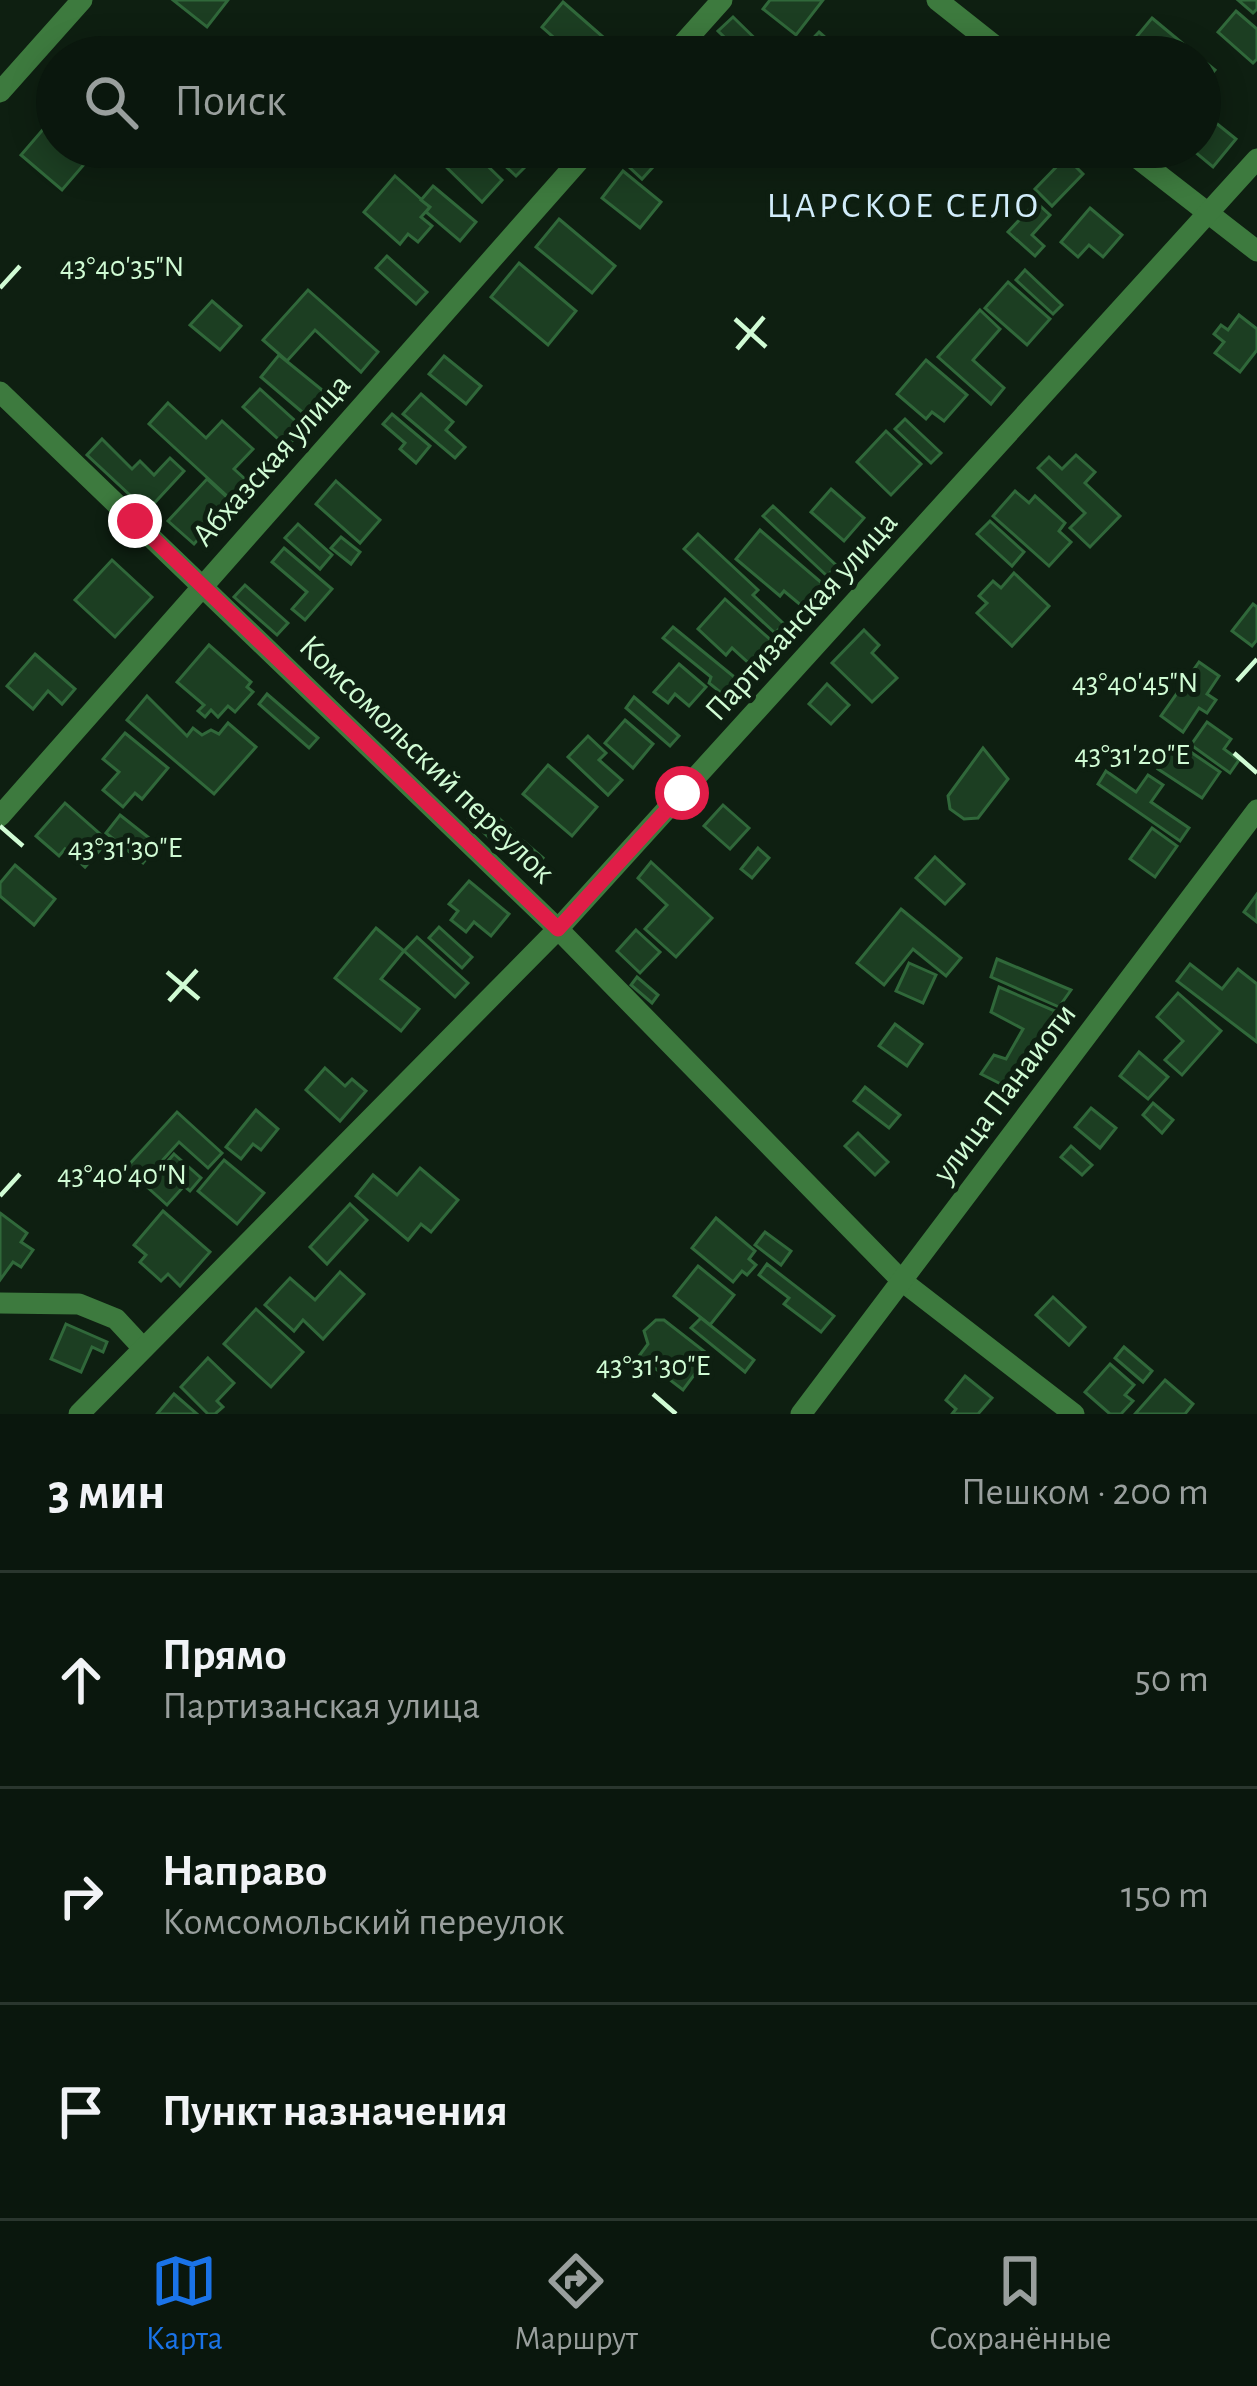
<!DOCTYPE html>
<html lang="ru">
<head>
<meta charset="utf-8">
<style>
  :root { --surface:#0a170d; --page:#18241b; --text:#f1f3f6; --muted:#999f9d; --line:#2a362e; --accent:#1a73e8 }
  body { margin:0; font-family:"Alegreya Sans",sans-serif; background:var(--page); color:var(--text) }
  .stop { position:absolute; width:36px; height:36px; margin:-27px; border:9px solid #e11d48; border-radius:50%; background:#fff }
  .stop.end { background:#e11d48; border-color:#fff; box-shadow:0 3px 12px #0008 }
  .list { margin:0; padding:0; list-style:none }
  h2 { display:flex; justify-content:space-between; align-items:center; height:156px; margin:0; padding:0 48px; font-size:51px }
  h2 small { font-size:39px; font-weight:400; color:var(--muted) }
  .list li { display:grid; grid-template-columns:78px 1fr auto; gap:36px; align-items:center; box-sizing:border-box; height:216px; padding:0 48px; border-top:3px solid var(--line) }
  .list b { display:block; font-size:45px; white-space:nowrap }
  .list p { margin:0; font-size:39px; white-space:nowrap; color:var(--muted) }
  .list em { font-size:39px; font-style:normal; color:var(--muted) }
  .icon { flex:none; width:66px; height:66px; fill:none; stroke:currentColor; stroke-width:2; stroke-linecap:round; stroke-linejoin:round }
  .map { position:relative; flex:none; width:1257px; height:1414px; overflow:hidden }
  .search { position:absolute; background:var(--surface); box-shadow:0 6px 30px #0003; left:36px; right:36px; top:36px; height:132px; display:flex; align-items:center; gap:30px; box-sizing:border-box; padding:0 42px; border-radius:66px; color:var(--muted); font-size:45px }
  .sheet { height:804px; background:var(--surface) }
  nav { display:flex; justify-content:space-around; align-items:center; box-sizing:border-box; height:168px; border-top:3px solid var(--line); background:var(--surface); font-size:33px; color:var(--muted) }
  nav a { display:grid; justify-items:center; gap:6px }
  nav .on { color:var(--accent) }
  .map>svg:first-child { display:block }
</style>
</head>
<body>
<div class="map">
<svg width="1257" height="1414" viewBox="0 0 1257 1414">
  <rect width="100%" height="100%" fill="#0e1f11"/>
  <!-- building -->
  <g fill="#1c3e22" stroke="#30683a" stroke-width="3">
    <path d="M 173,0 L 228,0 L 207,27 Z"/>
    <path d="M 770,0 L 823,0 L 796,35 L 763,9 Z"/>
    <path d="M 1238,0 L 1257,0 L 1257,9 L 1253,13 Z"/>
    <path d="M 563,2 L 626,57 L 576,57 L 542,27 Z"/>
    <path d="M 1236,11 L 1257,29 L 1257,59 L 1253,63 L 1218,32 Z"/>
    <path d="M 733,17 L 774,57 L 745,57 L 718,31 Z"/>
    <path d="M 1152,18 L 1199,57 L 1152,57 L 1133,41 Z"/>
    <path d="M 819,32 L 834,45 L 823,57 L 795,57 Z"/>
    <path d="M 130,45 L 146,57 L 101,57 L 109,46 L 122,56 Z"/>
    <path d="M 1200,58 L 1215,70 L 1202,85 L 1212,93 L 1200,107 Z"/>
    <path d="M 52,119 L 57,123 L 57,147 L 85,147 L 93,154 L 62,190 L 21,155 Z"/>
    <path d="M 1216,123 L 1236,139 L 1213,167 L 1189,147 L 1200,147 L 1200,131 L 1206,135 Z"/>
    <path d="M 447,147 L 468,147 L 502,180 L 482,202 L 437,158 Z"/>
    <path d="M 485,147 L 533,147 L 539,153 L 516,176 Z"/>
    <path d="M 616,147 L 651,147 L 662,157 L 642,179 L 612,151 Z"/>
    <path d="M 1066,157 L 1083,174 L 1052,206 L 1035,189 Z"/>
    <path d="M 623,171 L 661,202 L 640,228 L 602,198 Z"/>
    <path d="M 395,176 L 430,207 L 421,217 L 432,226 L 418,242 L 408,234 L 400,244 L 364,212 Z"/>
    <path d="M 433,186 L 476,222 L 460,241 L 426,212 L 430,207 L 421,200 Z"/>
    <path d="M 1036,202 L 1050,215 L 1032,235 L 1044,246 L 1035,256 L 1008,232 Z"/>
    <path d="M 1090,208 L 1122,235 L 1103,257 L 1089,245 L 1078,257 L 1061,242 Z"/>
    <path d="M 559,219 L 615,266 L 592,293 L 536,247 Z"/>
    <path d="M 387,256 L 427,292 L 416,304 L 376,268 Z"/>
    <path d="M 519,263 L 576,311 L 548,345 L 491,297 Z"/>
    <path d="M 1025,270 L 1062,305 L 1053,314 L 1016,280 Z"/>
    <path d="M 1008,282 L 1050,319 L 1027,345 L 985,308 Z"/>
    <path d="M 308,290 L 378,352 L 361,372 L 315,330 L 287,361 L 263,340 Z"/>
    <path d="M 212,301 L 241,326 L 220,350 L 190,325 Z"/>
    <path d="M 980,310 L 1000,329 L 973,360 L 1004,388 L 991,404 L 938,357 Z"/>
    <path d="M 1239,315 L 1257,329 L 1257,350 L 1240,372 L 1215,353 L 1224,342 L 1214,334 L 1221,325 L 1228,330 Z"/>
    <path d="M 279,355 L 327,394 L 308,417 L 261,377 Z"/>
    <path d="M 444,356 L 481,386 L 466,404 L 429,374 Z"/>
    <path d="M 926,360 L 967,395 L 944,421 L 932,412 L 926,419 L 897,394 Z"/>
    <path d="M 260,389 L 303,428 L 287,447 L 243,407 Z"/>
    <path d="M 421,394 L 453,422 L 446,430 L 465,447 L 455,458 L 403,414 Z"/>
    <path d="M 168,403 L 206,438 L 222,421 L 253,449 L 234,469 L 256,489 L 239,507 L 149,424 Z"/>
    <path d="M 392,414 L 430,446 L 416,463 L 400,449 L 405,443 L 383,424 Z"/>
    <path d="M 905,419 L 941,453 L 931,463 L 895,429 Z"/>
    <path d="M 886,431 L 921,464 L 891,495 L 857,462 Z"/>
    <path d="M 102,439 L 132,469 L 140,461 L 154,475 L 170,458 L 184,471 L 147,511 L 87,455 Z"/>
    <path d="M 1076,455 L 1095,472 L 1085,483 L 1120,516 L 1090,547 L 1070,528 L 1085,513 L 1038,468 L 1049,457 L 1062,469 Z"/>
    <path d="M 207,479 L 232,502 L 194,544 L 168,521 Z"/>
    <path d="M 336,481 L 380,520 L 360,543 L 316,504 Z"/>
    <path d="M 831,489 L 864,518 L 844,541 L 811,512 Z"/>
    <path d="M 1015,491 L 1029,503 L 1035,496 L 1065,523 L 1059,531 L 1071,542 L 1049,566 L 993,516 Z"/>
    <path d="M 773,506 L 837,566 L 827,576 L 763,516 Z"/>
    <path d="M 990,521 L 1024,552 L 1012,566 L 977,534 Z"/>
    <path d="M 298,524 L 332,555 L 320,569 L 285,538 Z"/>
    <path d="M 760,530 L 823,584 L 803,607 L 784,591 L 780,596 L 736,559 Z"/>
    <path d="M 698,534 L 758,590 L 753,595 L 784,624 L 775,633 L 684,549 Z"/>
    <path d="M 341,537 L 360,552 L 351,564 L 331,548 Z"/>
    <path d="M 284,548 L 332,589 L 305,620 L 292,609 L 307,592 L 272,562 Z"/>
    <path d="M 112,560 L 152,597 L 115,637 L 75,600 Z"/>
    <path d="M 1014,573 L 1049,606 L 1012,646 L 977,613 L 987,603 L 979,596 L 993,581 L 1001,588 Z"/>
    <path d="M 245,585 L 288,623 L 277,635 L 234,597 Z"/>
    <path d="M 725,599 L 773,642 L 752,666 L 732,648 L 726,655 L 698,629 Z"/>
    <path d="M 1253,604 L 1257,607 L 1257,640 L 1252,646 L 1232,631 Z"/>
    <path d="M 673,627 L 738,680 L 725,696 L 709,683 L 711,677 L 663,638 Z"/>
    <path d="M 864,630 L 879,645 L 872,653 L 897,678 L 872,702 L 832,663 Z"/>
    <path d="M 209,645 L 251,682 L 247,687 L 253,692 L 235,712 L 228,706 L 218,717 L 211,710 L 205,717 L 198,711 L 204,705 L 177,682 Z"/>
    <path d="M 35,654 L 75,689 L 62,704 L 48,691 L 33,709 L 7,686 Z"/>
    <path d="M 1199,662 L 1219,676 L 1207,694 L 1216,700 L 1207,713 L 1199,708 L 1183,732 L 1161,716 Z"/>
    <path d="M 679,664 L 706,687 L 689,706 L 675,694 L 668,703 L 654,692 Z"/>
    <path d="M 827,684 L 849,705 L 831,724 L 809,704 Z"/>
    <path d="M 267,694 L 318,738 L 309,748 L 259,704 Z"/>
    <path d="M 147,696 L 187,736 L 193,728 L 202,735 L 211,730 L 219,734 L 228,723 L 256,747 L 214,794 L 127,720 Z"/>
    <path d="M 634,697 L 679,736 L 670,746 L 626,708 Z"/>
    <path d="M 625,720 L 653,744 L 633,768 L 605,743 Z"/>
    <path d="M 1207,722 L 1231,739 L 1224,749 L 1239,760 L 1230,773 L 1191,745 Z"/>
    <path d="M 125,733 L 168,768 L 142,799 L 135,793 L 123,807 L 103,790 L 119,772 L 103,759 Z"/>
    <path d="M 588,736 L 606,753 L 599,760 L 622,780 L 608,795 L 568,757 Z"/>
    <path d="M 1176,742 L 1220,772 L 1202,798 L 1158,769 Z"/>
    <path d="M 983,748 L 1008,779 L 978,818 L 964,819 L 950,809 L 948,796 Z"/>
    <path d="M 548,765 L 597,807 L 572,836 L 523,794 Z"/>
    <path d="M 1106,771 L 1136,792 L 1148,775 L 1163,785 L 1151,802 L 1189,828 L 1180,841 L 1098,784 Z"/>
    <path d="M 65,803 L 108,841 L 85,867 L 65,849 L 59,856 L 36,836 Z"/>
    <path d="M 482,803 L 514,832 L 499,847 L 468,818 Z"/>
    <path d="M 723,805 L 749,828 L 730,849 L 704,826 Z"/>
    <path d="M 120,815 L 158,845 L 143,863 L 106,833 Z"/>
    <path d="M 1152,828 L 1177,846 L 1155,877 L 1130,859 Z"/>
    <path d="M 522,840 L 543,858 L 533,869 L 512,851 Z"/>
    <path d="M 758,848 L 769,858 L 752,878 L 741,869 Z"/>
    <path d="M 935,857 L 964,884 L 945,904 L 916,878 Z"/>
    <path d="M 651,862 L 712,918 L 676,957 L 645,929 L 667,905 L 638,878 Z"/>
    <path d="M 15,865 L 55,899 L 34,925 L 0,896 L 0,883 Z"/>
    <path d="M 469,881 L 509,914 L 491,936 L 474,922 L 466,932 L 451,920 L 458,911 L 449,904 Z"/>
    <path d="M 1257,894 L 1257,922 L 1244,912 Z"/>
    <path d="M 901,909 L 961,958 L 946,976 L 913,949 L 884,985 L 857,963 Z"/>
    <path d="M 439,927 L 472,957 L 462,968 L 429,938 Z"/>
    <path d="M 376,928 L 404,951 L 381,979 L 419,1009 L 401,1031 L 335,978 Z"/>
    <path d="M 636,930 L 660,952 L 640,973 L 617,951 Z"/>
    <path d="M 417,937 L 468,983 L 455,997 L 404,951 Z"/>
    <path d="M 997,959 L 1071,990 L 1059,1007 L 991,977 Z"/>
    <path d="M 909,963 L 936,975 L 923,1003 L 896,991 Z"/>
    <path d="M 1190,964 L 1222,989 L 1238,969 L 1257,984 L 1257,1042 L 1177,981 Z"/>
    <path d="M 637,977 L 658,995 L 652,1003 L 631,985 Z"/>
    <path d="M 999,987 L 1055,1011 L 1009,1088 L 981,1074 L 994,1055 L 1006,1059 L 1023,1029 L 991,1012 Z"/>
    <path d="M 1178,993 L 1221,1031 L 1182,1075 L 1165,1060 L 1183,1041 L 1157,1017 Z"/>
    <path d="M 895,1024 L 922,1044 L 907,1066 L 879,1046 Z"/>
    <path d="M 1139,1052 L 1168,1077 L 1148,1099 L 1120,1076 Z"/>
    <path d="M 325,1068 L 345,1086 L 352,1079 L 366,1091 L 340,1121 L 306,1090 Z"/>
    <path d="M 865,1087 L 900,1115 L 889,1128 L 854,1101 Z"/>
    <path d="M 1153,1103 L 1173,1120 L 1162,1133 L 1143,1115 Z"/>
    <path d="M 1091,1108 L 1116,1128 L 1100,1148 L 1075,1127 Z"/>
    <path d="M 256,1110 L 278,1129 L 261,1150 L 253,1144 L 241,1159 L 226,1147 Z"/>
    <path d="M 177,1112 L 222,1153 L 208,1168 L 179,1142 L 142,1183 L 126,1168 Z"/>
    <path d="M 858,1133 L 888,1162 L 875,1175 L 845,1146 Z"/>
    <path d="M 1071,1146 L 1092,1165 L 1082,1175 L 1061,1157 Z"/>
    <path d="M 174,1154 L 201,1178 L 190,1191 L 184,1186 L 167,1205 L 146,1186 Z"/>
    <path d="M 224,1160 L 264,1193 L 237,1224 L 198,1191 Z"/>
    <path d="M 420,1168 L 458,1200 L 431,1232 L 421,1224 L 408,1240 L 356,1196 L 373,1175 L 397,1195 Z"/>
    <path d="M 350,1204 L 367,1220 L 327,1264 L 310,1247 Z"/>
    <path d="M 163,1211 L 210,1252 L 180,1286 L 168,1274 L 161,1281 L 140,1262 L 146,1255 L 134,1245 Z"/>
    <path d="M 0,1213 L 27,1233 L 21,1242 L 33,1250 L 21,1267 L 13,1262 L 0,1280 Z"/>
    <path d="M 716,1218 L 755,1251 L 749,1259 L 756,1265 L 747,1275 L 742,1271 L 733,1282 L 692,1248 Z"/>
    <path d="M 765,1232 L 791,1251 L 781,1265 L 755,1245 Z"/>
    <path d="M 767,1264 L 834,1316 L 821,1332 L 784,1304 L 789,1298 L 759,1275 Z"/>
    <path d="M 698,1266 L 734,1295 L 710,1325 L 674,1296 Z"/>
    <path d="M 340,1272 L 364,1294 L 323,1339 L 303,1320 L 294,1331 L 265,1305 L 290,1278 L 315,1300 Z"/>
    <path d="M 1053,1297 L 1085,1327 L 1069,1345 L 1036,1315 Z"/>
    <path d="M 256,1309 L 303,1352 L 271,1387 L 224,1344 Z"/>
    <path d="M 701,1318 L 754,1360 L 745,1372 L 691,1328 Z"/>
    <path d="M 656,1320 L 664,1320 L 709,1355 L 683,1390 L 639,1356 L 648,1344 L 644,1331 Z"/>
    <path d="M 66,1324 L 107,1342 L 103,1352 L 92,1347 L 81,1372 L 51,1359 Z"/>
    <path d="M 1124,1347 L 1152,1371 L 1143,1382 L 1115,1358 Z"/>
    <path d="M 208,1358 L 234,1383 L 217,1401 L 223,1407 L 215,1414 L 208,1414 L 181,1387 Z"/>
    <path d="M 1110,1364 L 1134,1385 L 1125,1395 L 1133,1401 L 1121,1414 L 1110,1414 L 1085,1392 Z"/>
    <path d="M 965,1376 L 992,1398 L 978,1414 L 952,1414 L 956,1409 L 946,1400 Z"/>
    <path d="M 1165,1380 L 1193,1404 L 1185,1414 L 1135,1414 Z"/>
    <path d="M 174,1394 L 197,1414 L 157,1414 Z"/>
  </g>
  <g fill="none" stroke-linecap="round" stroke-linejoin="round">
    <!-- minor -->
    <g stroke="#3d7a3e" stroke-width="21">
      <path d="M 937,0 L 1009,57"/>
      <path d="M 671,57 L 722,0"/>
      <path d="M 0,92 L 82,0"/>
      <path d="M 1123,147 L 1257,251"/>
      <path d="M 0,392 L 558,929 L 902,1281 L 1074,1414"/>
      <path d="M 0,816 L 591,147"/>
      <path d="M 0,1303 L 79,1304 L 116,1319 L 142,1347"/>
      <path d="M 79,1414 L 558,929 L 1257,159"/>
      <path d="M 801,1414 L 1257,810"/>
    </g>
  </g>
  <g fill="none" stroke-linecap="round" stroke-linejoin="round">
    <!-- route -->
    <path stroke="#e11d48" stroke-width="15" d="M 135,521 L 558,929 L 682,793"/>
  </g>
  <!-- ticks -->
  <path fill="none" stroke="#d0fbd4" stroke-width="4.5" d="M 0,288 L 20,266M 735,319 L 766,347M 737,349 L 764,317M 1237,681 L 1257,659M 1234,753 L 1257,773M 0,826 L 23,846M 167,972 L 199,999M 169,1001 L 197,970M 0,1196 L 20,1174M 653,1394 L 676,1414"/>
  <g text-anchor="middle" stroke-width="10" stroke-linejoin="round" paint-order="stroke">
    <!-- street labels -->
    <g font-size="33" fill="#d0fbd4" stroke="#0e1f11">
      <text transform="translate(270 459) rotate(-48)" y="12">Абхазская улица</text>
      <text transform="translate(800 615) rotate(-48)" y="12">Партизанская улица</text>
      <text transform="translate(428 758) rotate(44)" y="12">Комсомольский переулок</text>
      <text transform="translate(1003 1092) rotate(-53)" y="12">улица Панаиоти</text>
    </g>
    <!-- neighbourhood labels -->
    <g font-size="36" letter-spacing="3" fill="#d2edfb" stroke="#0e1f11">
      <text x="904" y="217">ЦАРСКОЕ СЕЛО</text>
    </g>
  </g>
  <g font-size="30" text-anchor="middle" fill="#d0fbd4" stroke="#0e1f11" stroke-width="10" stroke-linejoin="round" paint-order="stroke">
    <text x="122" y="276">43°40'35"N</text>
    <text x="1135" y="692">43°40'45"N</text>
    <text x="1132" y="764">43°31'20"E</text>
    <text x="125" y="857">43°31'30"E</text>
    <text x="122" y="1184">43°40'40"N</text>
    <text x="653" y="1375">43°31'30"E</text>
  </g>
</svg>
<div class="stop" style="left:682px;top:793px"></div>
<div class="stop end" style="left:135px;top:521px"></div>
<div class="search"><svg class="icon" aria-label="search" viewBox="0 0 24 24"><circle cx="10" cy="10" r="6"/><path d="M15 15l6 6"/></svg>Поиск</div>
</div>
<section class="sheet">
<h2>3 мин<small>Пешком · 200 m</small></h2>
<ul class="list">
<li><svg class="icon" aria-label="ahead" viewBox="0 0 24 24"><path d="M12 20V5M6 11l6-6 6 6"/></svg><div><b>Прямо</b><p>Партизанская улица</p></div><em>50 m</em></li>
<li><svg class="icon" aria-label="right" viewBox="0 0 24 24"><path d="M7 20v-9h11M14 6l5 5-5 5"/></svg><div><b>Направо</b><p>Комсомольский переулок</p></div><em>150 m</em></li>
<li><svg class="icon" aria-label="arrive" viewBox="0 0 24 24"><path d="M6 21V4h12l-3 4 3 4H6"/></svg><div><b>Пункт назначения</b></div></li>
</ul>
</section>
<nav>
<a class="on"><svg class="icon" aria-label="map" viewBox="0 0 24 24"><path d="M3 6l6-2 6 2 6-2v14l-6 2-6-2-6 2zM9 4v14M15 6v14"/></svg>Карта</a>
<a><svg class="icon" aria-label="directions" viewBox="0 0 24 24"><path d="M12 3l9 9-9 9-9-9zM9 14v-3h6M13 9l2 2-2 2"/></svg>Маршрут</a>
<a><svg class="icon" aria-label="saved" viewBox="0 0 24 24"><path d="M7 4h10v16l-5-4-5 4z"/></svg>Сохранённые</a>
</nav>
</body>
</html>
